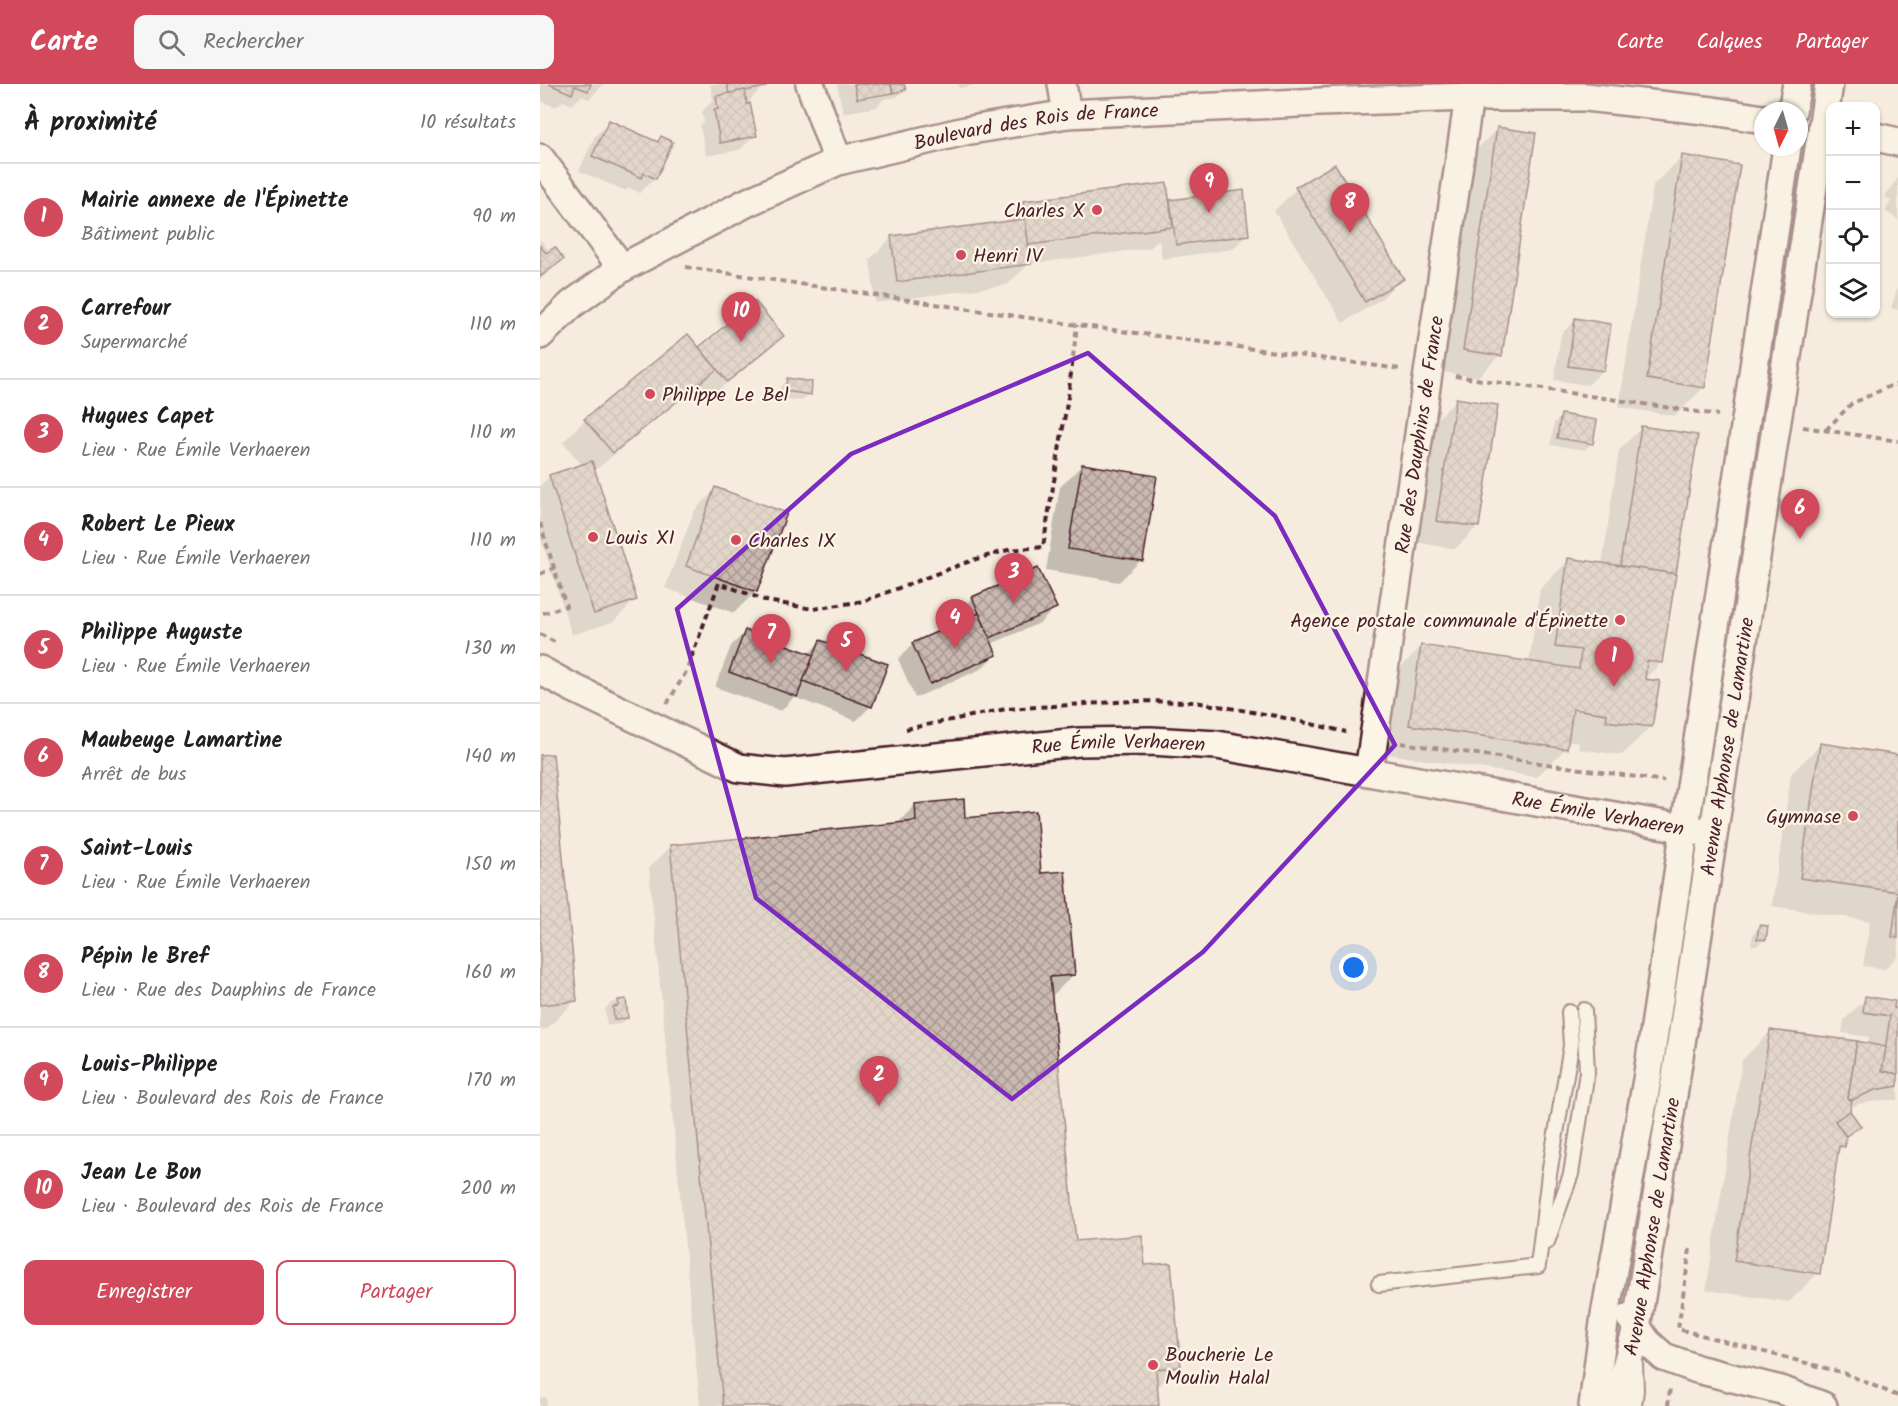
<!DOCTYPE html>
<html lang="fr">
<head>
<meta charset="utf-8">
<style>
  :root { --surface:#fff; --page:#f6f6f6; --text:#202124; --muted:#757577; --line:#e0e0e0; --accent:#d1495b }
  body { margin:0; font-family:Kalam,sans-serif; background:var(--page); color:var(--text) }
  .controls { position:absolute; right:18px; top:18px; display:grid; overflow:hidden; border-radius:12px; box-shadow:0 2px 4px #0004 }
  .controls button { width:54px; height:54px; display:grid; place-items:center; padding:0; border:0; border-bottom:2px solid var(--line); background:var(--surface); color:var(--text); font:30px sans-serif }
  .compass { position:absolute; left:1214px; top:18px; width:54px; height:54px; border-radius:50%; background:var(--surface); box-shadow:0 2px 4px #0004; rotate:185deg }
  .you { position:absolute; left:814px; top:884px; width:21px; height:21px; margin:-15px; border:4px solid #fff; border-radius:50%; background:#1a73e8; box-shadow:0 0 0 9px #1a73e833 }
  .badge { display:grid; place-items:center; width:39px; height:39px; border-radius:50%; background:var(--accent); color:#fff; font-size:20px; font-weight:700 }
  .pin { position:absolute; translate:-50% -50px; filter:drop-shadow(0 2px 3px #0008) }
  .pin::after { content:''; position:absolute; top:32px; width:21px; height:18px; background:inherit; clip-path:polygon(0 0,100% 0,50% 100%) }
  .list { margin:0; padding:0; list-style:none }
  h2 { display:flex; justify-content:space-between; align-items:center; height:78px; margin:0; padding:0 24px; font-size:26px }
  h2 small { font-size:20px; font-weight:400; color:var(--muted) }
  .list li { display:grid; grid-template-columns:39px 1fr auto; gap:18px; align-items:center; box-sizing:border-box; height:108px; padding:0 24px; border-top:2px solid var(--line) }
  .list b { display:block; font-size:22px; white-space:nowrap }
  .list p { margin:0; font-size:20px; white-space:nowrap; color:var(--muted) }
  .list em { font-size:20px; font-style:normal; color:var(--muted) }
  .actions { display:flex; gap:12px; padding:18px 24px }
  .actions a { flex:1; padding:14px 0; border:2px solid var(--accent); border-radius:12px; text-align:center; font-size:21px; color:var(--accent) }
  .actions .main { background:var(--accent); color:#fff }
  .icon { flex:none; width:33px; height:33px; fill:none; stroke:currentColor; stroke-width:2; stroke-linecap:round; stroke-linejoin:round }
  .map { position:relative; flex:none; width:1358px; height:1322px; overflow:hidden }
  header { display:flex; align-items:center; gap:36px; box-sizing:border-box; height:84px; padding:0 30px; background:var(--accent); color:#fff }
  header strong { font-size:28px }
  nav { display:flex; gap:33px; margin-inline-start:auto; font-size:21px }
  .search { width:420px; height:54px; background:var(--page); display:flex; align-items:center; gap:15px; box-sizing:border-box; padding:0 21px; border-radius:12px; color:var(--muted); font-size:22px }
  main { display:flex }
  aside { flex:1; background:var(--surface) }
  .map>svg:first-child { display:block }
</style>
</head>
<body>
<header>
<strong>Carte</strong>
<div class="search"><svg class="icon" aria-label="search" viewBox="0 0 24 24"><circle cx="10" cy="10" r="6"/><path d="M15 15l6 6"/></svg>Rechercher</div>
<nav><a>Carte</a><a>Calques</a><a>Partager</a></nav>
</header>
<main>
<aside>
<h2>À proximité<small>10 résultats</small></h2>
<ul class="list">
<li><span class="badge">1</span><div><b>Mairie annexe de l'Épinette</b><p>Bâtiment public</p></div><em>90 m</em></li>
<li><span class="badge">2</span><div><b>Carrefour</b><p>Supermarché</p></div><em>110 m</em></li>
<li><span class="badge">3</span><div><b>Hugues Capet</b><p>Lieu · Rue Émile Verhaeren</p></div><em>110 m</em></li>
<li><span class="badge">4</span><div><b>Robert Le Pieux</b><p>Lieu · Rue Émile Verhaeren</p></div><em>110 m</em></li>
<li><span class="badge">5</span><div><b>Philippe Auguste</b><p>Lieu · Rue Émile Verhaeren</p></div><em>130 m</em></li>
<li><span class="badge">6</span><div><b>Maubeuge Lamartine</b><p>Arrêt de bus</p></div><em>140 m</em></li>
<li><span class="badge">7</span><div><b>Saint-Louis</b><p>Lieu · Rue Émile Verhaeren</p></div><em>150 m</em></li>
<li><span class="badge">8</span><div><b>Pépin le Bref</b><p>Lieu · Rue des Dauphins de France</p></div><em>160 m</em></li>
<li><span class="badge">9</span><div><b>Louis-Philippe</b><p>Lieu · Boulevard des Rois de France</p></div><em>170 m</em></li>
<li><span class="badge">10</span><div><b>Jean Le Bon</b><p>Lieu · Boulevard des Rois de France</p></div><em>200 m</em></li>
</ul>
<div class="actions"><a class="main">Enregistrer</a><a>Partager</a></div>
</aside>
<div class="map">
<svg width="1358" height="1322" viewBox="0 0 1358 1322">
  <defs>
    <pattern id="building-cross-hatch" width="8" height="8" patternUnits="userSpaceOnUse" patternTransform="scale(1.5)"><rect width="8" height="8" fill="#cab9b1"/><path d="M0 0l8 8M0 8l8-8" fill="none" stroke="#a69690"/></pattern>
  </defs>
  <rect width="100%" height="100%" fill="#f5ecde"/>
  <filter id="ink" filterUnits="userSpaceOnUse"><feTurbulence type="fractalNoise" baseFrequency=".0167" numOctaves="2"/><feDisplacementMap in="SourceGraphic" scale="12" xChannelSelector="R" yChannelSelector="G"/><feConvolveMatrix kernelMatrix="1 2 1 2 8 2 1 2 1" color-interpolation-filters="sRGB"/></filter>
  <g filter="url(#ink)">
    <!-- shadow -->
    <g fill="#0003">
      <path d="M 0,0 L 64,0 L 49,15 L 41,12 L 32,21 L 23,17 L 16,23 L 0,17 Z"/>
      <path d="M 170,0 L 224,0 L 224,2 L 209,17 L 206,18 L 215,51 L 200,66 L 166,72 L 160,42 L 164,38 L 162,28 L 173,16 Z"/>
      <path d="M 297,0 L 363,0 L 364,6 L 357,13 L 344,15 L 337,23 L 303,29 Z"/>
      <path d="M 418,0 L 443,0 L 419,4 Z"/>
      <path d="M 70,38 L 116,59 L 121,54 L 115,94 L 100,109 L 89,104 L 86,107 L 39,87 L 55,52 Z"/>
      <path d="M 958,44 L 960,271 L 938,293 L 902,288 L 936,66 Z"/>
      <path d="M 1142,73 L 1164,303 L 1135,332 L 1079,323 L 1113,101 Z"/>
      <path d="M 1358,94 L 1358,136 L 1345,127 L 1351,117 L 1344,112 Z"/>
      <path d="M 756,105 L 862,194 L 840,216 L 803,239 L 734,127 Z"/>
      <path d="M 702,108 L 708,150 L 693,165 L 622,175 L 619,155 L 610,164 L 489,180 L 467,201 L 335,219 L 330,175 L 352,153 L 463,139 L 483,119 L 628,117 Z"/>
      <path d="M 0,155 L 10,168 L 22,175 L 0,195 Z"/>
      <path d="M 1358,202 L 1358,226 L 1351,224 Z"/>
      <path d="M 215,219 L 242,252 L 227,266 L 171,312 L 161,299 L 53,388 L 95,516 L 73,538 L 32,551 L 0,452 L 0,402 L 10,392 L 43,382 L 23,358 L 45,336 L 147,252 L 158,266 Z"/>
      <path d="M 1036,236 L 1062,287 L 1048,301 L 1014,296 L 1021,250 Z"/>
      <path d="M 247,296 L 269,310 L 262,317 L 239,314 L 240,303 Z"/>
      <path d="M 916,316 L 937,443 L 915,465 L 875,458 L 894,338 Z"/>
      <path d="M 1021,332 L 1052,359 L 1045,366 L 1011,361 L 1014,339 Z"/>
      <path d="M 1101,344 L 1121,579 L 1103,596 L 1111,642 L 1082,671 L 1038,665 L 1039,658 L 1027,657 L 1026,664 L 997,693 L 841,669 L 853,591 L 882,562 L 989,579 L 1000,505 L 1029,476 L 1062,481 L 1079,366 Z"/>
      <path d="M 542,381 L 601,476 L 579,498 L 506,486 L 520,403 Z"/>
      <path d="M 176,405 L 216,507 L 194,529 L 125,504 L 154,427 Z"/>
      <path d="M 433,514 L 515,524 L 500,539 L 451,560 L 456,570 L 441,585 L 375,614 L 358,575 L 373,560 L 422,538 L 418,529 Z"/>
      <path d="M 205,548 L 268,570 L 281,557 L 331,622 L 316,637 L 254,613 L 241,627 L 175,603 L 191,562 Z"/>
      <path d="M 1280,661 L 1358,673 L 1358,872 L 1345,885 L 1323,882 L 1330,837 L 1232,822 L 1251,690 Z"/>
      <path d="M 0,672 L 36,916 L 7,945 L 0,946 Z"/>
      <path d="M 375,721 L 424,735 L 500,790 L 534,890 L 511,913 L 534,1159 L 604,1182 L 639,1282 L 616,1305 L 618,1322 L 160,1322 L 109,784 L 131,762 L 356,741 Z"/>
      <path d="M 1220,843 L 1224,855 L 1217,862 L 1211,861 L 1213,850 Z"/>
      <path d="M 1326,914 L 1358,926 L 1358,1016 L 1342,1016 L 1319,1020 L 1309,1024 L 1319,1041 L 1305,1054 L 1303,1062 L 1296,1070 L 1278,1189 L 1249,1218 L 1166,1206 L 1202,976 L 1231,947 L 1328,961 L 1329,953 L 1302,949 L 1304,936 Z"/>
      <path d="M 85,917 L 87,933 L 80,940 L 67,942 L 65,925 L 72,918 Z"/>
      <path d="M 7,1313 L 6,1322 L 0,1322 L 0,1314 Z"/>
    </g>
    <!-- building -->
    <g fill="url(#building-cross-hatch)" stroke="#4a1f2b" stroke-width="1.5">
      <path d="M 9,0 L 51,0 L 48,7 L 35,2 L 32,10 Z"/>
      <path d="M 187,0 L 225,0 L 226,3 L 189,10 Z"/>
      <path d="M 314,0 L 351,0 L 353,9 L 317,15 Z"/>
      <path d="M 351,0 L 364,0 L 366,6 L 353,9 Z"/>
      <path d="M 205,6 L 207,20 L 210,19 L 217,52 L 180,59 L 174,26 L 178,25 L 176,12 Z"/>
      <path d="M 69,36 L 118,58 L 121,52 L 133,58 L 116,95 L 104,89 L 102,94 L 52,72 Z"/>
      <path d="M 957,43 L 996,49 L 962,272 L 923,266 Z"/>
      <path d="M 1142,71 L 1200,81 L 1165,304 L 1107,295 Z"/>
      <path d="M 795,80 L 864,195 L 825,218 L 755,103 Z"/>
      <path d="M 627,99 L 633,143 L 488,161 L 483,117 Z"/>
      <path d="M 704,106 L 709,151 L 636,161 L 630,116 Z"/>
      <path d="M 485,135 L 491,180 L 357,198 L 351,152 Z"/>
      <path d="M 0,162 L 6,169 L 15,163 L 24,175 L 0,193 Z"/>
      <path d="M 215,217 L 244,252 L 187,298 L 159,263 Z"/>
      <path d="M 1035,234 L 1071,240 L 1064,287 L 1028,282 Z"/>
      <path d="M 148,250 L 177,285 L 73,369 L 44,335 Z"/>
      <path d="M 247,294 L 272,298 L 271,311 L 245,307 Z"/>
      <path d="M 916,314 L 958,321 L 939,443 L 896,437 Z"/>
      <path d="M 1021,330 L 1057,336 L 1053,360 L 1017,354 Z"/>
      <path d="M 1101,342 L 1158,351 L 1136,490 L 1080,482 Z"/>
      <path d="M 52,377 L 97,516 L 54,530 L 9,391 Z"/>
      <path d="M 542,380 L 617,392 L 603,477 L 528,465 Z"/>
      <path d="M 175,403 L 247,429 L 217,508 L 146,482 Z"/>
      <path d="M 1028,474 L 1136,490 L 1122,579 L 1107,577 L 1105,595 L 1120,597 L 1112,643 L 1066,637 L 1067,630 L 1033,625 L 1027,665 L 869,641 L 881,561 L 1039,585 L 1041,566 L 1015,563 Z"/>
      <path d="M 498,484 L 517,524 L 450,554 L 432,513 Z"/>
      <path d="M 439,529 L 457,571 L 390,600 L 372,559 Z"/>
      <path d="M 205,546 L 274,571 L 257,613 L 189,588 Z"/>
      <path d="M 280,556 L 348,580 L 332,623 L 263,597 Z"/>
      <path d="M 1280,659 L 1358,671 L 1358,854 L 1352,853 L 1358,808 L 1260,794 Z"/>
      <path d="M 13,670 L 37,917 L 0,921 L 0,671 Z"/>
      <path d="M 424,715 L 425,734 L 496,727 L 501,789 L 525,787 L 535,891 L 510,893 L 536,1157 L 602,1151 L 605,1181 L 631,1179 L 641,1283 L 616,1285 L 619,1322 L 183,1322 L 130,761 L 376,737 L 375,720 Z"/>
      <path d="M 1219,841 L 1228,842 L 1226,856 L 1217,855 Z"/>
      <path d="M 1325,912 L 1355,917 L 1354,924 L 1358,924 L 1358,990 L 1342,987 L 1350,932 L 1323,928 Z"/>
      <path d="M 86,915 L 88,934 L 74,936 L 73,923 L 78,922 L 78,916 Z"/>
      <path d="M 1230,946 L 1317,957 L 1308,1015 L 1312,1016 L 1310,1027 L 1295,1037 L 1306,1052 L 1305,1063 L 1299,1062 L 1280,1190 L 1194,1177 Z"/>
      <path d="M 1317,957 L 1346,963 L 1342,987 L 1358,990 L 1358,1002 L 1335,1006 L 1312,1016 L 1308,1015 Z"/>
      <path d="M 1310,1027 L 1321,1042 L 1306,1052 L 1295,1037 Z"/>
    </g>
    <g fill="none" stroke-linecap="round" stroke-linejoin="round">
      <!-- service casing -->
      <g stroke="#4a1f2b" stroke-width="18">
        <g id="service">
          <path d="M 1007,1158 L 1031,1090 L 1047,988 L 1044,926"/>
          <path d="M 839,1200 L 998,1182 L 1009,1090 L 1031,962 L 1029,928"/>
          <path d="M 1094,1322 L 1096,1306 L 1095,1279"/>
        </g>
      </g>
      <!-- minor casing -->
      <g stroke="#4a1f2b" stroke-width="32">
        <g id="minor">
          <path d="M 270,0 L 298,77"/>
          <path d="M 522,0 L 527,30"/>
          <path d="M 1252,27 L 1257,0"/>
          <path d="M 1336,53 L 1358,58"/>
          <path d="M 0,74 L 82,184"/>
          <path id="s1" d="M 0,251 L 32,220 L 82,184 L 206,119 L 298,77 L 425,47 L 527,30 L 780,18 L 929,13 L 1046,13 L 1173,27 L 1223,35"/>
          <path id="s2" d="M 0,586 L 29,602 L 199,684 L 245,689 L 539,658 L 611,657 L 677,661 L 1164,748"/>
          <path id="s3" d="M 829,687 L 929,13"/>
          <path d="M 1090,1233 L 1107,1258 L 1124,1273 L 1157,1285 L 1241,1306 L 1283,1322"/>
          <path d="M 1053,1322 L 1065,1231 L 1107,996 L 1247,63"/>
          <path id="s4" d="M 1078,1322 L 1080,1304 L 1095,1251 L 1134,1005 L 1289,0"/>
        </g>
      </g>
      <!-- path -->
      <g stroke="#4a1f2b" stroke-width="4" stroke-dasharray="6 4.5" stroke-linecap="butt">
        <path d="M 146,183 L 537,241 L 860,285"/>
        <path d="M 915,292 L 1178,331"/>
        <path d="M 1263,343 L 1358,357"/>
        <path d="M 1286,346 L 1311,320 L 1348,303 L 1358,300"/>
        <path d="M 0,439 L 26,522 L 0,530"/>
        <path d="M 0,490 L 14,484"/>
        <path d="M 0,550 L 18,560"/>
        <path d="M 127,620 L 146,588 L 179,499 L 227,517 L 273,525 L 324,517 L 433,476 L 468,466 L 503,463 L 528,313 L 537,241"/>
        <path d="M 366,645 L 466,625 L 593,617 L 655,618 L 736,632 L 806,648"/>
        <path d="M 861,659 L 1124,697"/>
        <path d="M 1150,1165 L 1138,1245 L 1304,1289 L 1358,1312"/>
        <path d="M 1128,1322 L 1130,1304"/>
      </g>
      <!-- service -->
      <use href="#service" stroke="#fcf5e5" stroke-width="14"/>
      <!-- minor -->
      <use href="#minor" stroke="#fcf5e5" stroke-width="27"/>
    </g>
  </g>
  <!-- marked area -->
  <path d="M0 0H1358V1322H0ZM 548,269 L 735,432 L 855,661 L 663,868 L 472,1015 L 216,814 L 137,525 L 311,370 Z" fill="#f5ecde" fill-opacity=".55" fill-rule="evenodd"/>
  <path fill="none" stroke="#7b2cbf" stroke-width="4.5" stroke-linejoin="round" d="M 548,269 L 735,432 L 855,661 L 663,868 L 472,1015 L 216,814 L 137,525 L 311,370 Z"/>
  <!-- markers -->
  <g fill="#d1495b" stroke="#fcf5e5" stroke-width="2">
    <circle cx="557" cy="126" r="6"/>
    <circle cx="421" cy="171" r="6"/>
    <circle cx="110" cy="310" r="6"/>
    <circle cx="53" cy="453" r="6"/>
    <circle cx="196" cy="456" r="6"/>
    <circle cx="1080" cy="536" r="6"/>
    <circle cx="1313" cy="732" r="6"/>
    <circle cx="613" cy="1281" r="6"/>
  </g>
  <g text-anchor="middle" stroke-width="4.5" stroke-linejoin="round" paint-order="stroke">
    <!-- street labels -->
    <g font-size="20" fill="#4a1f2b" stroke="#fcf5e5">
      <text dy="7" stroke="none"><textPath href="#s1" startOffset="549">Boulevard des Rois de France</textPath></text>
      <text dy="7" stroke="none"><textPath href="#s3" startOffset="340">Rue des Dauphins de France</textPath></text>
      <text dy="7" stroke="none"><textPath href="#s2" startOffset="603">Rue Émile Verhaeren</textPath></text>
      <text dy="7" stroke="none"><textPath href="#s4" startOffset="669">Avenue Alphonse de Lamartine</textPath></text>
      <text dy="7" stroke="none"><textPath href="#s2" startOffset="1089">Rue Émile Verhaeren</textPath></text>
      <text dy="7" stroke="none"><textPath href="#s4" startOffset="183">Avenue Alphonse de Lamartine</textPath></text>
    </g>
    <!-- poi labels -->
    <g font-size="20" fill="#4a1f2b" stroke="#fcf5e5" text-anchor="start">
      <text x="545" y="133" text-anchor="end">Charles X</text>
      <text x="433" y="178">Henri IV</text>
      <text x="122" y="317">Philippe Le Bel</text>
      <text x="65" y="460">Louis XI</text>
      <text x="208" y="463">Charles IX</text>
      <text x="1068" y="543" text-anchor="end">Agence postale communale d'Épinette</text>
      <text x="1301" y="739" text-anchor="end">Gymnase</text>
      <text x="625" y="1277">Boucherie Le<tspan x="625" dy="23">Moulin Halal</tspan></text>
    </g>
  </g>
</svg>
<div class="controls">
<button>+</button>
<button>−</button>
<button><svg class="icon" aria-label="locate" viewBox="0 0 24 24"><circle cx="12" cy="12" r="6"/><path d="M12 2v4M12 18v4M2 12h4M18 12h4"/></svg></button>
<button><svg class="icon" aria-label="layers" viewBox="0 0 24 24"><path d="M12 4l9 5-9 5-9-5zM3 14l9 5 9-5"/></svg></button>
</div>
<svg class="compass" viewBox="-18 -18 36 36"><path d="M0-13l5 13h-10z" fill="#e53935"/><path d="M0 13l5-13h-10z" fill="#757577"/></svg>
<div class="you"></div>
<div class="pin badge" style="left:1074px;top:603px">1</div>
<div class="pin badge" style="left:339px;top:1022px">2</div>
<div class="pin badge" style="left:474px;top:519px">3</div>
<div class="pin badge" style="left:415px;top:565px">4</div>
<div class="pin badge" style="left:306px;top:588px">5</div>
<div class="pin badge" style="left:1260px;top:455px">6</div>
<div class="pin badge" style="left:231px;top:580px">7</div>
<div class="pin badge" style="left:810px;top:149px">8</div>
<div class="pin badge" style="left:669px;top:129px">9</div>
<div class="pin badge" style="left:201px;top:258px">10</div>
</div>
</main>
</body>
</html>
